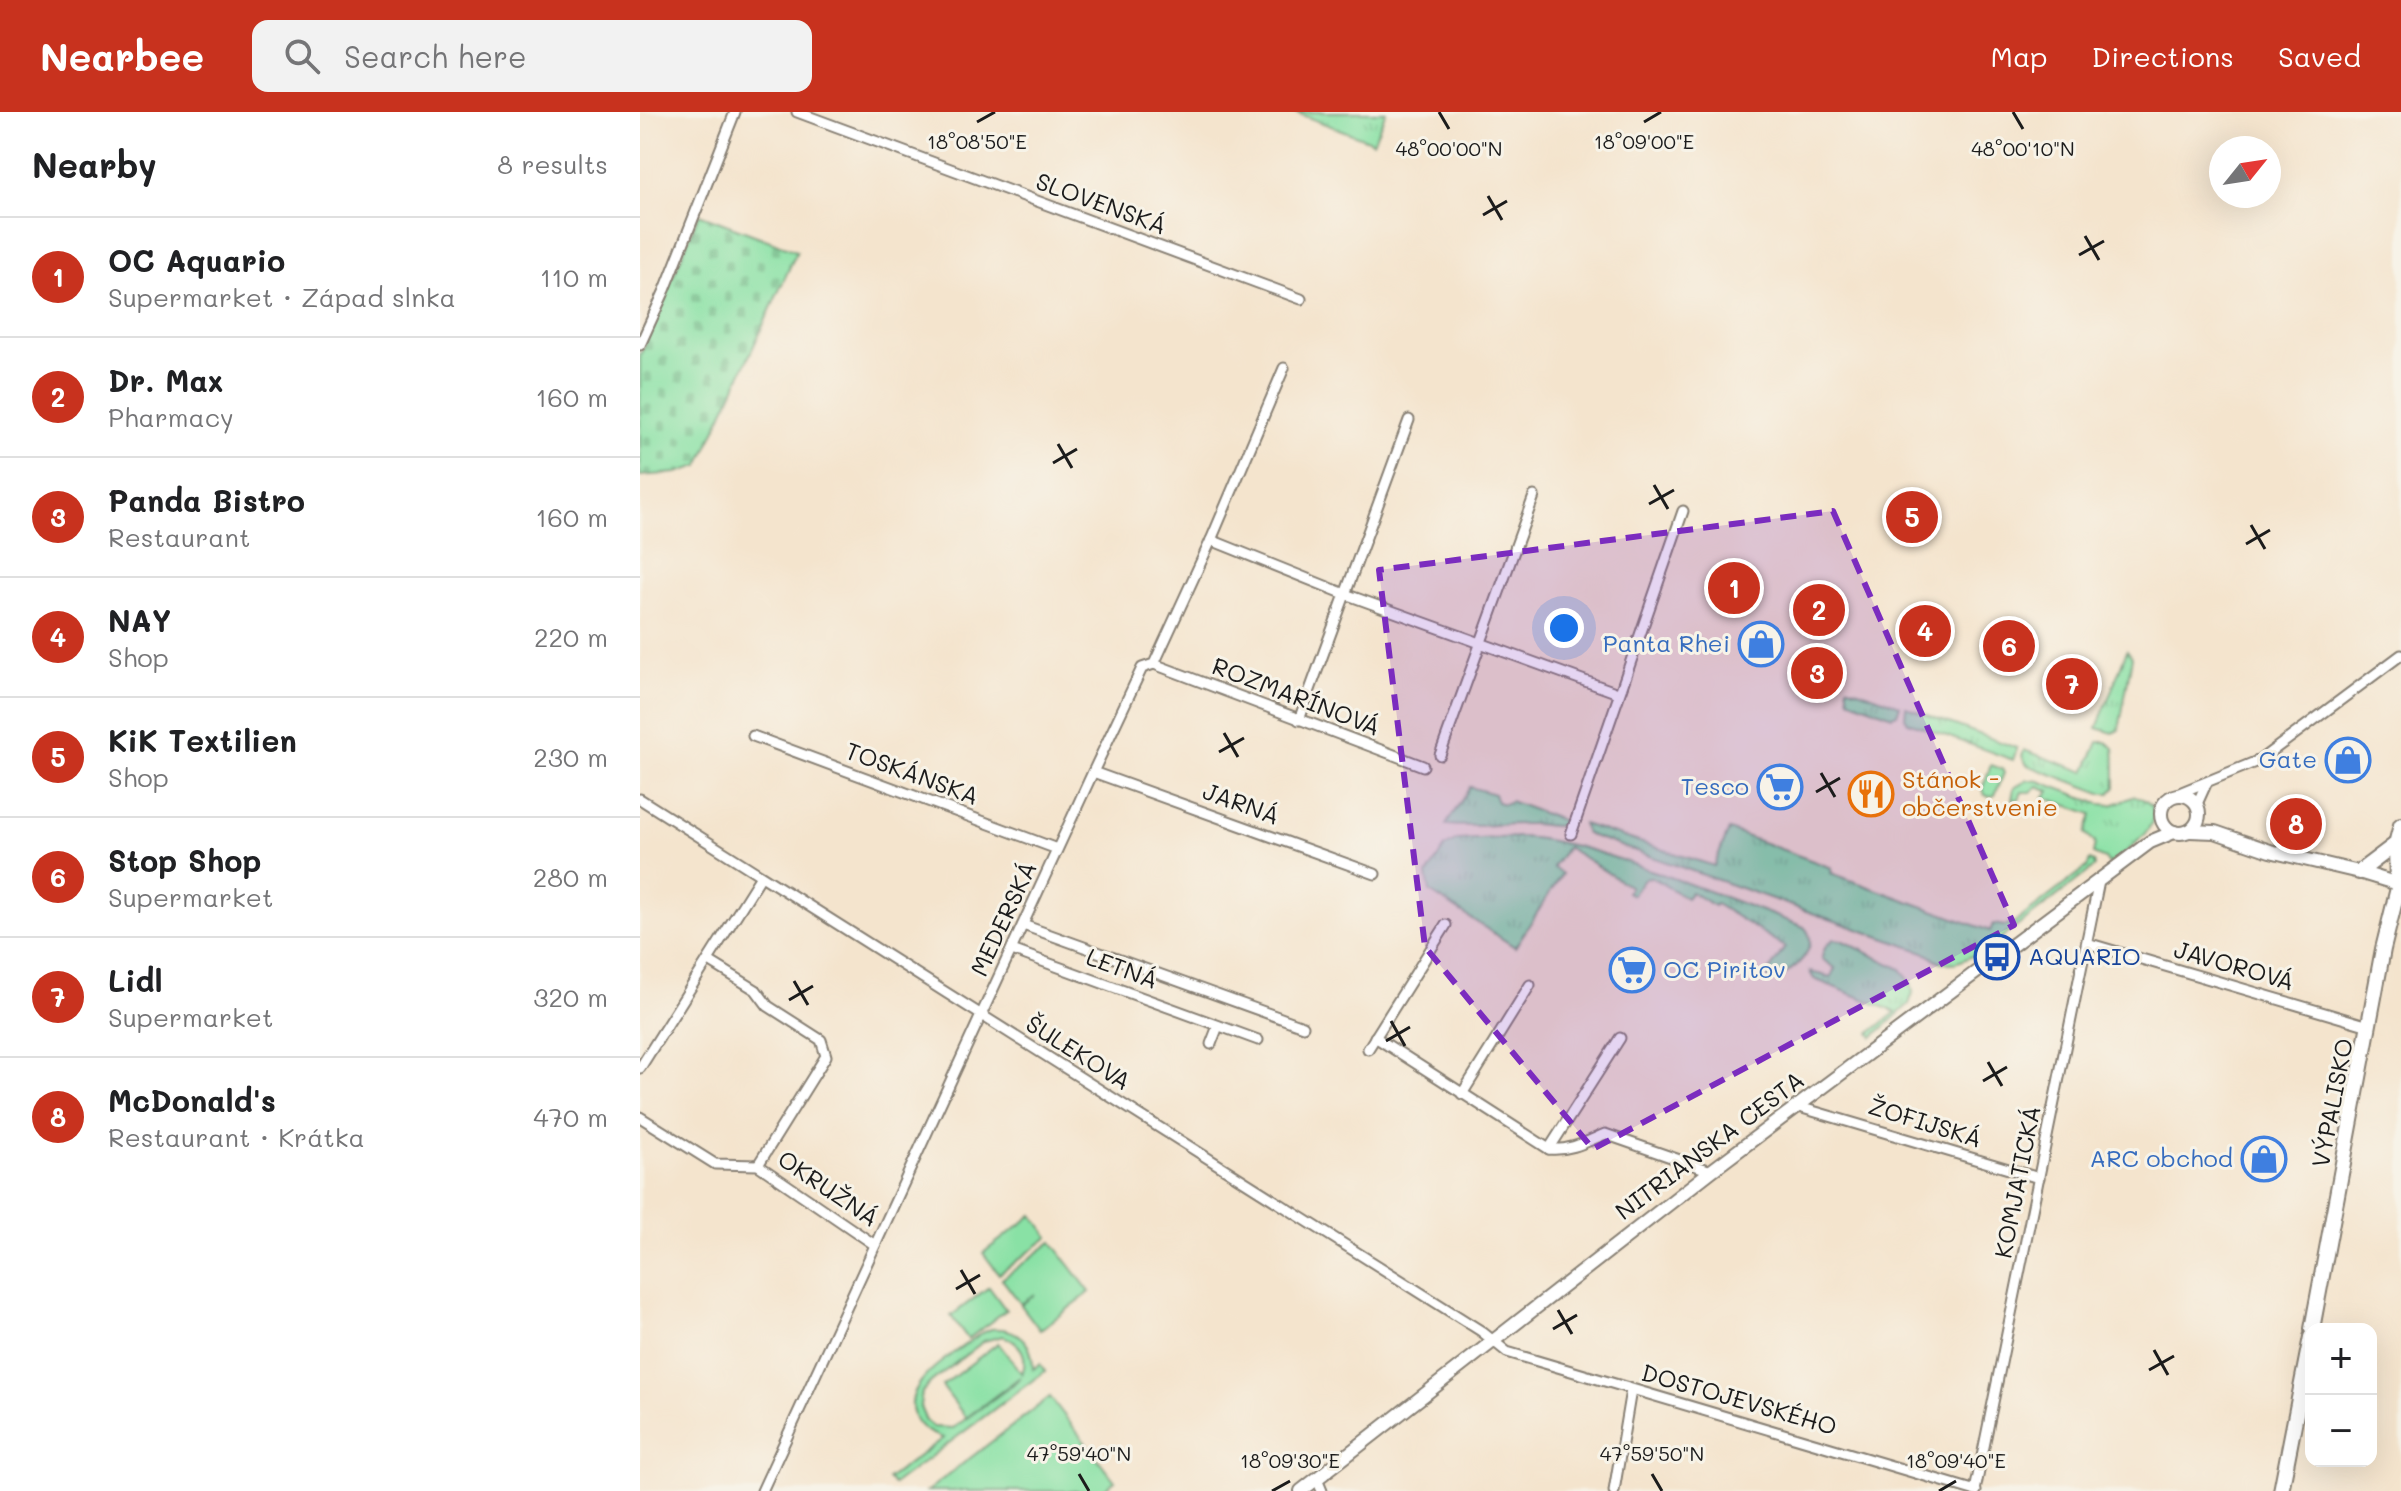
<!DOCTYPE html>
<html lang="en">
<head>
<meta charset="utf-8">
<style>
  :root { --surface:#fff; --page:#f2f2f2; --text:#202124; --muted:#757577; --line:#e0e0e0; --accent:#c8321e }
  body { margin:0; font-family:Mali,sans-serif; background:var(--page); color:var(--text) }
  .controls { position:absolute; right:24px; bottom:24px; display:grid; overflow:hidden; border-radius:16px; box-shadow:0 8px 32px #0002 }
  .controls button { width:72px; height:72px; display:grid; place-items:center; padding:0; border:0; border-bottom:2px solid var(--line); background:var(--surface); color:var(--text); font:40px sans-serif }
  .compass { position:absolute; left:1569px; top:24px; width:72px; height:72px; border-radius:50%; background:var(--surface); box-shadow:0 8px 32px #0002; rotate:60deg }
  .you { position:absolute; left:924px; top:516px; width:28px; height:28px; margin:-20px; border:6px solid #fff; border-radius:50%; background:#1a73e8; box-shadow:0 0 0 12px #1a73e833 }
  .badge { display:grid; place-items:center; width:52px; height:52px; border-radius:50%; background:var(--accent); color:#fff; font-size:26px; font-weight:700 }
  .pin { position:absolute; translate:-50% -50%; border:4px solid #fff; box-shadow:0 2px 8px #0006 }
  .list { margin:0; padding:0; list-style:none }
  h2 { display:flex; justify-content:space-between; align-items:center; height:104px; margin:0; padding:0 32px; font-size:34px }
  h2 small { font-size:26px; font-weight:400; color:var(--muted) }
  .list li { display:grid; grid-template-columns:52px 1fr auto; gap:24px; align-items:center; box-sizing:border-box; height:120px; padding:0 32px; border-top:2px solid var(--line) }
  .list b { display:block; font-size:30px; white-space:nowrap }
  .list p { margin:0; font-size:26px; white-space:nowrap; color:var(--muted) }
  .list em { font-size:26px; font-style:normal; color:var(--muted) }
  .icon { flex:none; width:44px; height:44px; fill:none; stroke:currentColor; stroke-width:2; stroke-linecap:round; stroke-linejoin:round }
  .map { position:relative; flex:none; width:1761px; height:1379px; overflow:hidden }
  header { display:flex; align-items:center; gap:48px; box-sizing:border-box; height:112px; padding:0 40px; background:var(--accent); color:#fff }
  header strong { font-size:38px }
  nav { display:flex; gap:44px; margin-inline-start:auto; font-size:28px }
  .search { width:560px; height:72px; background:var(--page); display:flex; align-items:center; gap:20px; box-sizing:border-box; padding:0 28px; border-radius:16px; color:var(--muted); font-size:30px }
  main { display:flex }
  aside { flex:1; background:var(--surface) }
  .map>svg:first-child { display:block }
</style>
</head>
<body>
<header>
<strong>Nearbee</strong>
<div class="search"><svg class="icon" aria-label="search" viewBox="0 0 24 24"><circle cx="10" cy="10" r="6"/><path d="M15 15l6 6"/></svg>Search here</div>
<nav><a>Map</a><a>Directions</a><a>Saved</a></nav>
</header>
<main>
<aside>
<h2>Nearby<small>8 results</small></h2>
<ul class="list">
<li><span class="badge">1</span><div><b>OC Aquario</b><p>Supermarket · Západ slnka</p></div><em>110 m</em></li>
<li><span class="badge">2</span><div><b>Dr. Max</b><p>Pharmacy</p></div><em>160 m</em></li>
<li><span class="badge">3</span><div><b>Panda Bistro</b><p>Restaurant</p></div><em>160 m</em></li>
<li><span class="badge">4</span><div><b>NAY</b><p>Shop</p></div><em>220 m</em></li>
<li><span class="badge">5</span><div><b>KiK Textilien</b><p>Shop</p></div><em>230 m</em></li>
<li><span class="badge">6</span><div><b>Stop Shop</b><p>Supermarket</p></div><em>280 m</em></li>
<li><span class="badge">7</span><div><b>Lidl</b><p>Supermarket</p></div><em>320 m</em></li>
<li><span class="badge">8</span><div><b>McDonald's</b><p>Restaurant · Krátka</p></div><em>470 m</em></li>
</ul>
</aside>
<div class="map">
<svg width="1761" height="1379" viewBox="0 0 1761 1379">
  <defs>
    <pattern id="grass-tufts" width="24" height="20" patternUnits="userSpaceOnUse" patternTransform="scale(2)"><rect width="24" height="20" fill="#89e1a5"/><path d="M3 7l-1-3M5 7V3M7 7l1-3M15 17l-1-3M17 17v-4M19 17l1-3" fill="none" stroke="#76c08d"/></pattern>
    <pattern id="cemetery-stones" width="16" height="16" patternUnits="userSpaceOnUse" patternTransform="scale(2)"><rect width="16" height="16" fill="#89e1a5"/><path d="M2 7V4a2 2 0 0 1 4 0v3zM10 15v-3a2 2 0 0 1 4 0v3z" fill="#76c08d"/></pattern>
  </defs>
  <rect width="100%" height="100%" fill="#f7f3e8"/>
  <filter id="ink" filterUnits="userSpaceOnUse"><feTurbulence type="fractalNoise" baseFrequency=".0125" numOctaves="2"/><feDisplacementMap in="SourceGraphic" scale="16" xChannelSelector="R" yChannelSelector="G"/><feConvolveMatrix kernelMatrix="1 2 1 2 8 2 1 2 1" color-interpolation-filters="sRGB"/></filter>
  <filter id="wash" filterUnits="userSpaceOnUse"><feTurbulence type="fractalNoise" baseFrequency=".006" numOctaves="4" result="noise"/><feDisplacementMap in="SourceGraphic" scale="32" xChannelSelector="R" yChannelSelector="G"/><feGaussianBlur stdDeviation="1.8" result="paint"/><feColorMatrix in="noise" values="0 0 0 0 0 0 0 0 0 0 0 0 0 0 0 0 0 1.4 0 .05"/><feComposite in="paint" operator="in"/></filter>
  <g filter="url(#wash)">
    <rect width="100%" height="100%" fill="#f4e4cd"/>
    <!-- grass -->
    <g fill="url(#grass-tufts)" stroke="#527e60" stroke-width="2">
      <path d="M 654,0 L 746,0 L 733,30 Z"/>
      <path d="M 1487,538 L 1492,545 L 1479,618 L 1473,621 L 1457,616 Z"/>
      <path d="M 1207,574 L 1260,593 L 1257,602 L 1252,604 L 1209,587 Z"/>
      <path d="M 1266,595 L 1377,636 L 1373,648 L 1268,610 L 1265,605 Z"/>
      <path d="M 1458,630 L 1466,630 L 1474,636 C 1475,642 1475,670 1475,676 L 1470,681 L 1461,681 L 1387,653 L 1382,644 L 1384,638 L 1445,660 Z"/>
      <path d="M 1351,653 L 1362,657 L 1364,661 L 1355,683 L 1349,685 L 1344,682 L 1342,677 Z"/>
      <path d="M 1388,668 L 1399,669 L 1460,692 L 1472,693 L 1495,684 C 1542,699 1488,739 1470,753 L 1465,747 L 1453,742 L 1455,731 L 1446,721 L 1452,702 L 1404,685 L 1410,679 L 1398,674 L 1391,680 L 1382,680 L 1379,687 L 1372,688 L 1374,676 Z"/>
      <path d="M 830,675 L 854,682 L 857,690 L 864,692 L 870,689 L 929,711 C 917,717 904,712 891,712 C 862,711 835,716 806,713 Z"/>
      <path d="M 943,712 L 1074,754 L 1089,718 L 1192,756 L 1191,761 L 1350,819 L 1353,812 L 1365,814 L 1373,812 L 1447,755 L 1450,748 L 1454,750 L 1455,755 C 1428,774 1339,850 1312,851 C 1300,852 1294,846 1284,840 L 946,722 Z"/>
      <path d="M 881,725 C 928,728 969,744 1013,759 C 1064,777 1114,796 1164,815 C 1184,835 1150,863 1131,869 L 1128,866 L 1128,861 L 1145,835 L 1076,792 L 1074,794 L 1051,780 L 1046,786 L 1011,765 L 1005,766 L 992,783 L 987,780 L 990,775 L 927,735 L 913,755 L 922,762 L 875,835 L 790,780 L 787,763 L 805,735 L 817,728 Z"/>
      <path d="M 1194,827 L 1201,828 L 1261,857 L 1271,871 L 1273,881 L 1269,892 L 1233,925 L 1230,921 L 1256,900 L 1174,867 L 1170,860 L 1191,865 L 1195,856 L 1182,847 C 1182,838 1186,832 1194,827 Z"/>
    </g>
    <!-- cemetery -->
    <path fill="url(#cemetery-stones)" stroke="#527e60" stroke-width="2" d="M 59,102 L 157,139 L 59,354 L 37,361 L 0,364 L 0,244 Z"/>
    <!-- park -->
    <g fill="#89e1a5" stroke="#527e60" stroke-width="2" fill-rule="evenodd">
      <path d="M 393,1103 L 409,1125 L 359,1162 L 343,1141 Z"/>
      <path d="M 412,1130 L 450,1180 L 400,1218 L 381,1193 L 395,1182 L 381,1192 L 362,1167 Z"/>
      <path d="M 349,1175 L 366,1198 L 328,1227 L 311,1204 Z"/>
      <path d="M 351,1217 C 378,1215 393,1230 393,1257 L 400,1252 L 405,1259 L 253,1373 L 248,1367 L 303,1326 C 291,1322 279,1317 274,1304 C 260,1269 317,1240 340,1222 ZM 363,1224 C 381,1231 389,1244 382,1262 L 358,1231 L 302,1274 L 326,1306 L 380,1265 L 375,1271 L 313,1316 L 293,1315 L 286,1309 L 280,1295 L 282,1280 L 291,1270 L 344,1229 Z"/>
      <path d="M 410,1285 L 475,1369 L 462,1379 L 287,1379 Z"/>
    </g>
  </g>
  <g filter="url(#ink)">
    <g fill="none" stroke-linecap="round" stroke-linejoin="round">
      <!-- street casing -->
      <g stroke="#888074" stroke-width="13">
        <g id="street">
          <path d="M 157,0 L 661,187"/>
          <path d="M 0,233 L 25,178 L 95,0"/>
          <path d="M 571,428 L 705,482 L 978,581"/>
          <path d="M 514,552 L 783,654"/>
          <path d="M 659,608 L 769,308"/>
          <path d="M 113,624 L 417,737"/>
          <path d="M 800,643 L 894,384"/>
          <path d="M 453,660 L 735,762"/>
          <path d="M 1537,682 L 1620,648 L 1761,543"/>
          <path d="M 0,687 L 841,1219 L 867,1240 L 1336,1379"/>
          <path d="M 1557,692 L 1566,672"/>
          <path d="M 931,722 L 1043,399"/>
          <path d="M 383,813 L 663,914"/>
          <path d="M 1447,831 L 1729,914"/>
          <path d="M 372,838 L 618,928"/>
          <path d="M 69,849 L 116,878 L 128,894 L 181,928 L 186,944 L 118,1053"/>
          <path d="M 735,925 L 909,1037 C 930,1039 946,1030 965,1022 L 1071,1059"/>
          <path d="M 571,932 L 578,914"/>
          <path d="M 728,937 L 806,813"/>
          <path d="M 0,956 L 121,764"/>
          <path d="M 822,982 L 890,873"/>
          <path d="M 1159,995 L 1399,1066"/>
          <path d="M 0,1005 L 75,1052 L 118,1053 L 235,1133"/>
          <path d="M 909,1037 L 980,926"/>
          <path d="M 677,1367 L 682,1379"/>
          <path d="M 122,1379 L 453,660 L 502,556 L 514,552 L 571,428 L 644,256"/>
          <path d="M 974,1379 L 991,1278"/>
          <path d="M 1335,1379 L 1459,769"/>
        </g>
      </g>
      <!-- secondary casing -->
      <g stroke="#888074" stroke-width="16">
        <g id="secondary">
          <circle cx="1540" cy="702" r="19"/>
          <path d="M 1549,719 L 1575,720 L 1630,739 L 1719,760 L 1758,772"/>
          <path d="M 661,1379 L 1071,1059 L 1510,730 L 1534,720"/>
        </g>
      </g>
      <!-- primary casing -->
      <g stroke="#888074" stroke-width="18">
        <g id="primary">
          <path d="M 1719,760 L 1756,732"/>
          <path d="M 1757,772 L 1756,732 L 1761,713"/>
          <path d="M 1672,1217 L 1743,837 L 1761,764"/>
          <path d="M 1641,1379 L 1671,1225"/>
        </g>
      </g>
      <!-- street -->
      <use href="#street" stroke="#fff" stroke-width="9"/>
      <!-- secondary -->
      <use href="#secondary" stroke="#fff" stroke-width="12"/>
      <!-- primary -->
      <use href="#primary" stroke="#fff" stroke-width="14"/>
    </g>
  </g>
  <!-- marked area -->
  <path fill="#7b2cbf" fill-opacity="0.2" stroke="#7b2cbf" stroke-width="6" stroke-dasharray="16 10" stroke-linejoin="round" d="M 1193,399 L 1374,813 L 953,1037 L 785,835 L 739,458 Z"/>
  <!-- ticks -->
  <path fill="none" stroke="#1c1c1c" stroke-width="3" d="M 799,0 L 809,17M 1373,0 L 1383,17M 337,10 L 355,0M 1004,10 L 1021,0M 848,84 L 862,108M 843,103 L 867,89M 1445,124 L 1459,148M 1439,143 L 1464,129M 418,332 L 432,356M 413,351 L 437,337M 1014,373 L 1028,397M 1009,392 L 1034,378M 1611,413 L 1625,437M 1606,432 L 1630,418M 584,621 L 598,645M 579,640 L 604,626M 1181,661 L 1195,685M 1176,680 L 1200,666M 154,869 L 168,893M 149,888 L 173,874M 751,909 L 765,934M 746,929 L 770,915M 1348,950 L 1362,974M 1343,969 L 1367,955M 321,1158 L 335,1182M 316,1177 L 340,1163M 918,1198 L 932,1222M 913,1217 L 937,1203M 1514,1238 L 1528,1263M 1509,1258 L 1534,1244M 439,1362 L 449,1379M 1012,1362 L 1022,1379M 632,1379 L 650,1369M 1299,1379 L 1316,1369"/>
  <!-- icons -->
  <defs>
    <g id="shop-ring" transform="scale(2.3)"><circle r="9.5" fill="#f7f3e8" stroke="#3f7fe0" stroke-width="1.5"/><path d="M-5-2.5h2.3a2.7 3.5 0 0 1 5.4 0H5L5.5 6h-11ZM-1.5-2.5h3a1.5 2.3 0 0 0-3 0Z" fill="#3f7fe0"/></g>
    <g id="supermarket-ring" transform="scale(2.3)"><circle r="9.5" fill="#f7f3e8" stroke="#3f7fe0" stroke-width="1.5"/><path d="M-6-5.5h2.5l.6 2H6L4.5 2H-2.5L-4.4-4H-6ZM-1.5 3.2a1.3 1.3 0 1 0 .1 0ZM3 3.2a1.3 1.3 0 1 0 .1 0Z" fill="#3f7fe0"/></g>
    <g id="restaurant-ring" transform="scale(2.3)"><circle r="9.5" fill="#f7f3e8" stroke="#e8710a" stroke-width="1.5"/><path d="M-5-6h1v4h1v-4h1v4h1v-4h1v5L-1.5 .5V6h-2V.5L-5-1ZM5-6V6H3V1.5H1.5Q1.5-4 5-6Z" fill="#e8710a"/></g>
    <g id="bus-ring" transform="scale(2.3)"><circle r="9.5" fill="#f7f3e8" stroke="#1a4fb4" stroke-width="1.5"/><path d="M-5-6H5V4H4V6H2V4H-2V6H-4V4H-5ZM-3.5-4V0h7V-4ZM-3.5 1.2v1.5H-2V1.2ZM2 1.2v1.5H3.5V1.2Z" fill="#1a4fb4"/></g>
  </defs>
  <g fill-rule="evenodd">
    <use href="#shop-ring" x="1121" y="532"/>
    <use href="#shop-ring" x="1708" y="648"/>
    <use href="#supermarket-ring" x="1140" y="675"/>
    <use href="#restaurant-ring" x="1231" y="682"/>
    <use href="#bus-ring" x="1357" y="845"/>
    <use href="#supermarket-ring" x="992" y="858"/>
    <use href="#shop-ring" x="1624" y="1047"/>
  </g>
  <g text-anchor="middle" stroke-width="6" stroke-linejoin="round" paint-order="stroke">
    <!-- street labels -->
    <g font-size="24" fill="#1c1c1c" stroke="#f7f3e8">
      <text transform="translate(461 92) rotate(20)" y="8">SLOVENSKÁ</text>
      <text transform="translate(656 585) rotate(21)" y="8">ROZMARÍNOVÁ</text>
      <text transform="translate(272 662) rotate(20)" y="8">TOSKÁNSKA</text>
      <text transform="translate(601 692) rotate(20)" y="8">JARNÁ</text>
      <text transform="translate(364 807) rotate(-65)" y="8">MEDERSKÁ</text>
      <text transform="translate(1594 854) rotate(16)" y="8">JAVOROVÁ</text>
      <text transform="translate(482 857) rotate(20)" y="8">LETNÁ</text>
      <text transform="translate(438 941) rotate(32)" y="8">ŠULEKOVA</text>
      <text transform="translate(1693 991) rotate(-79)" y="8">VÝPALISKO</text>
      <text transform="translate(1285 1011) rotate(17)" y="8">ŽOFIJSKÁ</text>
      <text transform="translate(1070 1034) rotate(-37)" y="8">NITRIANSKA CESTA</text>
      <text transform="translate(1378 1070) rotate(-79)" y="8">KOMJATICKÁ</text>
      <text transform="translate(188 1077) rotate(34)" y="8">OKRUŽNÁ</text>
      <text transform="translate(1099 1288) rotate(16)" y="8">DOSTOJEVSKÉHO</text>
    </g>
    <!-- shop labels -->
    <g font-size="24" fill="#366cbe" stroke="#f7f3e8" text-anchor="end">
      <text x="1090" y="540">Panta Rhei</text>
      <text x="1677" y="656">Gate</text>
      <text x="1109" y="683">Tesco</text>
      <text x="1023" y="866" text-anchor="start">OC Piritov</text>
      <text x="1593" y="1055">ARC obchod</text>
    </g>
    <!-- food labels -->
    <g font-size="24" fill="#c56008" stroke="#f7f3e8" text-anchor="start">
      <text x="1262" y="676">Stánok -<tspan x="1262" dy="28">občerstvenie</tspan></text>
    </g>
    <!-- transit labels -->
    <g font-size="24" fill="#164399" stroke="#f7f3e8" text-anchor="start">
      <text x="1388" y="853">AQUARIO</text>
    </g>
  </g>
  <g font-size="20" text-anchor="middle" fill="#1c1c1c" stroke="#f7f3e8" stroke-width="6" stroke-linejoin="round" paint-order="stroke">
    <text x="337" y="37">18°08'50"E</text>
    <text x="1004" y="37">18°09'00"E</text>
    <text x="809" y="44">48°00'00"N</text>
    <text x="1383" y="44">48°00'10"N</text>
    <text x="439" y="1349">47°59'40"N</text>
    <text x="1012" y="1349">47°59'50"N</text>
    <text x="650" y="1356">18°09'30"E</text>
    <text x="1316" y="1356">18°09'40"E</text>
  </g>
</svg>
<div class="controls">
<button>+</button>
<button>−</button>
</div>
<svg class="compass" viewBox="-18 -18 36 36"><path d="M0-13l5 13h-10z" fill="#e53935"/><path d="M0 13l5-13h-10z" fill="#757577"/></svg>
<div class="you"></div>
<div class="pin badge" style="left:1094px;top:476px">1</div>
<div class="pin badge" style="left:1179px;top:498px">2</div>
<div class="pin badge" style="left:1177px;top:561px">3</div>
<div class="pin badge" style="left:1285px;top:519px">4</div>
<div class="pin badge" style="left:1272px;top:405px">5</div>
<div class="pin badge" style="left:1369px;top:534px">6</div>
<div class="pin badge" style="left:1432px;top:572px">7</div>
<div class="pin badge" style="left:1656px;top:712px">8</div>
</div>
</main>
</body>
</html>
